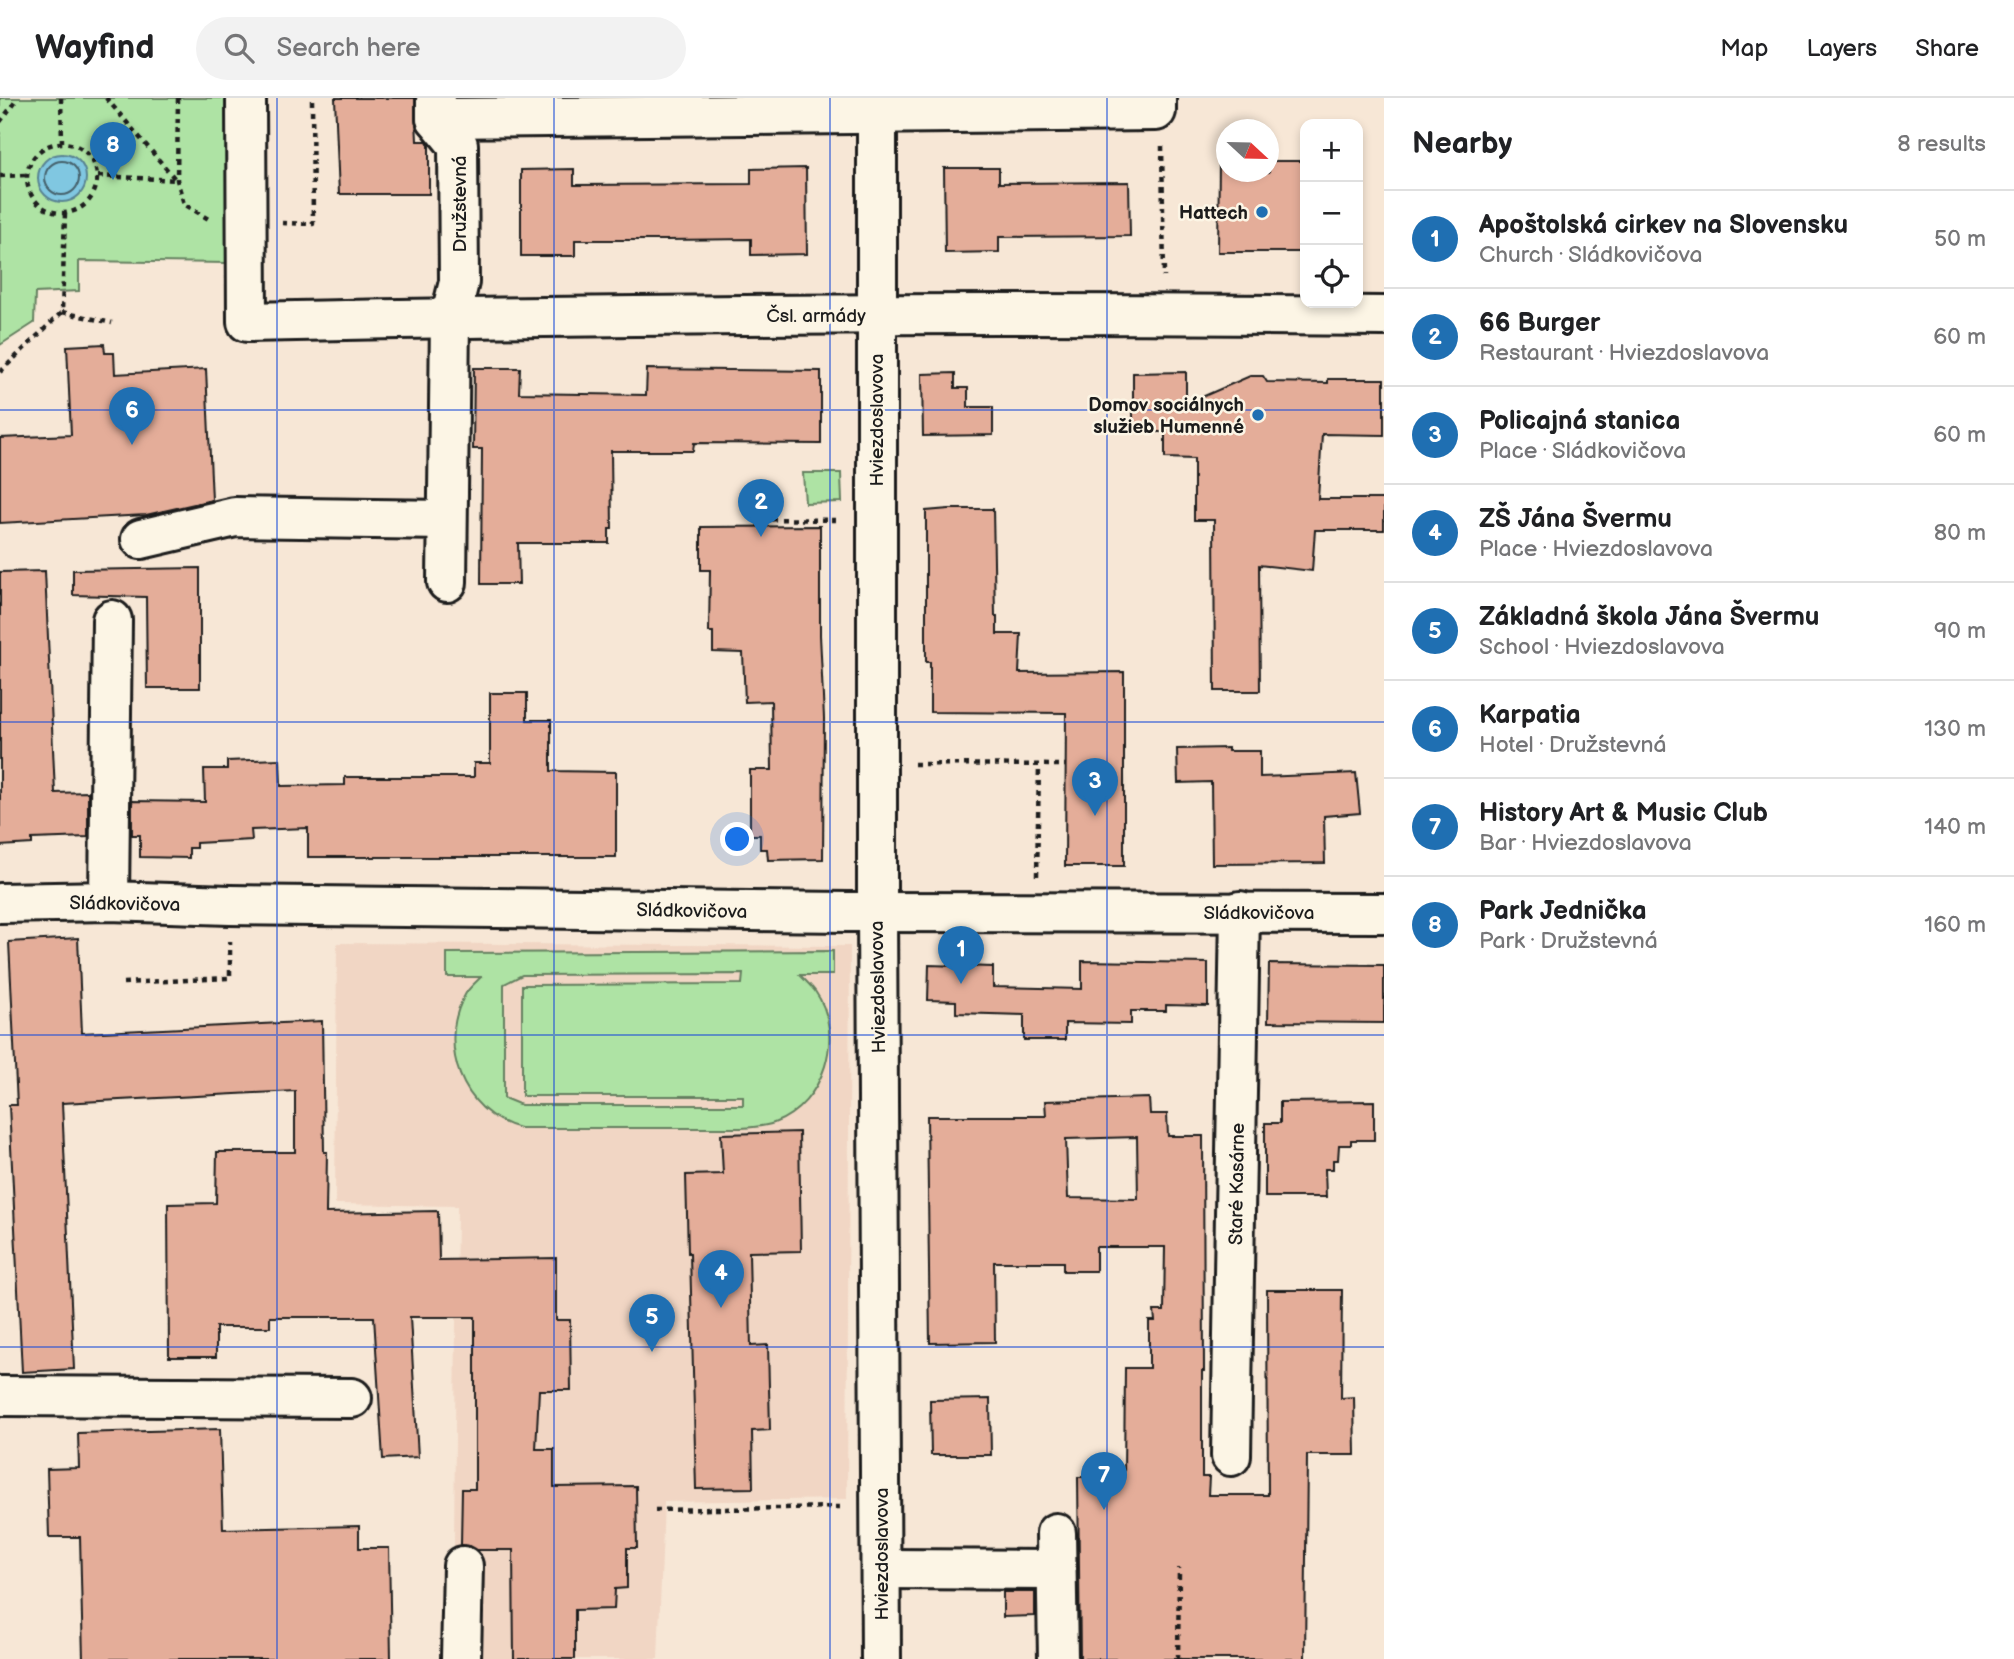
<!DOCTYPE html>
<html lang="en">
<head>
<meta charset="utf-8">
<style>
  :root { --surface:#fff; --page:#f2f2f2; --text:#202124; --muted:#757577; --line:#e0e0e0; --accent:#1f6fb2 }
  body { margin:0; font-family:"Balsamiq Sans",sans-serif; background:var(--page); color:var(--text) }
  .controls { position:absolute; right:21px; top:21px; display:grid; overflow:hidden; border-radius:14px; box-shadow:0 4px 10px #0003 }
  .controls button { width:63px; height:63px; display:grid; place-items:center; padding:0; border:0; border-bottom:2px solid var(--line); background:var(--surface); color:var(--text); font:35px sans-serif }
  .compass { position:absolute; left:1216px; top:21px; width:63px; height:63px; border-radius:50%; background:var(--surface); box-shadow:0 4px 10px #0003; rotate:112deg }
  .you { position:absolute; left:738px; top:742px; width:24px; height:24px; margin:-18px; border:5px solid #fff; border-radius:50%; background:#1a73e8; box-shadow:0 0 0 10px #1a73e833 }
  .badge { display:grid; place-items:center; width:46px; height:46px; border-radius:50%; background:var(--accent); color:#fff; font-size:23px; font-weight:700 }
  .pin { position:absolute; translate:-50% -58px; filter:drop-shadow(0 2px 4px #0008) }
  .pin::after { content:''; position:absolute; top:37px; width:24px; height:21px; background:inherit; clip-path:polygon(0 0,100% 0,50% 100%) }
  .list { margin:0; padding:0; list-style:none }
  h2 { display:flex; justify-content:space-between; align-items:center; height:91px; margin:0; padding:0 28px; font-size:30px }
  h2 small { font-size:23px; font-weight:400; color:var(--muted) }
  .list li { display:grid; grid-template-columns:46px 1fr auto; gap:21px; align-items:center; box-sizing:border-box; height:98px; padding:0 28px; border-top:2px solid var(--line) }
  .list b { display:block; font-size:26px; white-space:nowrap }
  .list p { margin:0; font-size:23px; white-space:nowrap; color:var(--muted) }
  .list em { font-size:23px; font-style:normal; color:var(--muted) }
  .icon { flex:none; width:38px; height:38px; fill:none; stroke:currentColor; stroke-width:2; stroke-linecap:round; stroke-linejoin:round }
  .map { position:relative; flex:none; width:1384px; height:1561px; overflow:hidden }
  header { display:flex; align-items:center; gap:42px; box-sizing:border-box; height:98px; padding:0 35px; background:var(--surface); border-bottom:2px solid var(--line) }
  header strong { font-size:33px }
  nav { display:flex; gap:38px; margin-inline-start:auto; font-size:24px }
  .search { width:490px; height:63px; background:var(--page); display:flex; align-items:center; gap:18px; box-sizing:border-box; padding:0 24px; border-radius:38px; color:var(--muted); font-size:26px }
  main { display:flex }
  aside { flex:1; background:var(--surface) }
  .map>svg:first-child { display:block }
</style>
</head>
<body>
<header>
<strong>Wayfind</strong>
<div class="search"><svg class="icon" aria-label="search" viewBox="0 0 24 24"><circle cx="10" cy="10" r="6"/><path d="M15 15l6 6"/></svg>Search here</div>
<nav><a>Map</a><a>Layers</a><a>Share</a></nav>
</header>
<main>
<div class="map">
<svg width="1384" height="1561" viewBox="0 0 1384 1561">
  <rect width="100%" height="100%" fill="#f7e7d6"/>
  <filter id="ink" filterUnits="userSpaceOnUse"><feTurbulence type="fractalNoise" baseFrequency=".0143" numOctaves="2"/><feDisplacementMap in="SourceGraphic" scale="14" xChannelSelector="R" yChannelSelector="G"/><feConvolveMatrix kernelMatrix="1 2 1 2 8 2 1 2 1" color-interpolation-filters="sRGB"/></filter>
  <g filter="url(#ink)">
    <!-- built -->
    <path fill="#f1d6c4" d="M 337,845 L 850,848 L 847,1401 L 664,1404 L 658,1561 L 453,1561 L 457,1108 L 335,1106 Z"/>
    <!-- green -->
    <g fill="#aee3a4" stroke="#658060" stroke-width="2" fill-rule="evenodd">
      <path d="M 0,0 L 226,0 L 228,165 L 79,163 L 79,193 L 35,195 L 34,225 L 0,247 Z"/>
      <path d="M 803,375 L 841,375 L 842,404 L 805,405 Z"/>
      <path d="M 833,853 L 833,877 L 800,877 C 805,882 811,888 815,893 C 846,937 824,1006 774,1025 C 763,1029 752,1029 742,1030 L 520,1030 C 462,1016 436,946 466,895 C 470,889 476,884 481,879 L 447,879 L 447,855 ZM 743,876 L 742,886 L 522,887 L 522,998 L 743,998 L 743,1007 L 521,1007 L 504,1000 L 504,886 L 522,877 Z"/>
    </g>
    <!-- water -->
    <circle fill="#80c7e1" stroke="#588392" stroke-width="2" cx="62" cy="80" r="24"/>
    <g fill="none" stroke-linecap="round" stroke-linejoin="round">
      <!-- shore -->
      <circle stroke="#44606b" stroke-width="2" cx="62" cy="80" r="17"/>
    </g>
    <!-- building -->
    <g fill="#e4ad99" stroke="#1c1c1c" stroke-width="2" fill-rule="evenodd">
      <path d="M 335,0 L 415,0 L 417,43 L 427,43 L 429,47 L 429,96 L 339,96 Z"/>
      <path d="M 1219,63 L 1227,63 L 1227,74 L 1269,74 L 1269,63 L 1305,63 L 1305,154 L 1218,154 Z"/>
      <path d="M 806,70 L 807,156 L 751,157 L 751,141 L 666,142 L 575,142 L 575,158 L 521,158 L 521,72 L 574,71 L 574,87 L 751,86 L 751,71 Z"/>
      <path d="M 944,70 L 999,70 L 999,85 L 1129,84 L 1130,138 L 999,139 L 999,154 L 945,155 Z"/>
      <path d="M 104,246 L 105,255 L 114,255 L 115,276 L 206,271 L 212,402 L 146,417 L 0,425 L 0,340 L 71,337 L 67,248 Z"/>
      <path d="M 474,270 L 520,270 L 519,295 L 646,297 L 647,271 L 821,273 L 821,346 L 694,345 L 693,353 L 611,353 L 612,431 L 609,431 L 609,445 L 518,445 L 519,486 L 481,486 L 482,351 L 473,351 Z"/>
      <path d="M 1186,274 L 1186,306 L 1250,278 L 1263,278 L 1267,284 L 1328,285 L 1328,281 L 1384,281 L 1384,337 L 1322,336 L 1318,401 L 1384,401 L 1384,432 L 1315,432 L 1312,473 L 1259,467 L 1260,593 L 1215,593 L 1214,422 L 1194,422 L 1194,361 L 1165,360 L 1165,334 L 1133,334 L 1133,275 Z"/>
      <path d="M 955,275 L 955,290 L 968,290 L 968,309 L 993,309 L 993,337 L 923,338 L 922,276 Z"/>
      <path d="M 949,411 L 993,411 L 995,518 L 997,518 L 997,536 L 1021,536 L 1019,575 L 1124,574 L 1124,768 L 1065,768 L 1066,615 L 930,614 L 930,564 L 926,564 L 926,413 Z"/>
      <path d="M 820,428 L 820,537 L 824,620 L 823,761 L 768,762 L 767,751 L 760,751 L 760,737 L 750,737 L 750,672 L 772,672 L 771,603 L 745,604 L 743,555 L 713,554 L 713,534 L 709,534 L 710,472 L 701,472 L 701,429 Z"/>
      <path d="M 200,470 L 200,590 L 147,590 L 146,499 L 73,497 L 73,472 Z"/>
      <path d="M 45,473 L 55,695 L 88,694 L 88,739 L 32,741 L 32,746 L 0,748 L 0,474 Z"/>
      <path d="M 490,595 L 527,595 L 527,622 L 551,622 L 551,673 L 616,674 L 616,759 L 308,759 L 308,730 L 251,732 L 252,742 L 196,745 L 196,750 L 189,750 L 189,760 L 140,759 L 140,737 L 132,737 L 132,703 L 205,704 L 204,671 L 227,671 L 227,663 L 280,661 L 281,688 L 345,687 L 345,679 L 474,679 L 474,665 L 490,665 Z"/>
      <path d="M 1228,650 L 1228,653 L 1260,653 L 1260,679 L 1356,675 L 1360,715 L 1324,718 L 1325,765 L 1212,766 L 1211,684 L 1178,685 L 1177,651 Z"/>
      <path d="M 78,840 L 82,935 L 322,923 L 324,1054 L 327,1054 L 326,1115 L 438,1113 L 439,1162 L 556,1160 L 556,1222 L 570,1222 L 571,1292 L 539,1292 L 536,1351 L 554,1351 L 554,1389 L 636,1388 L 637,1450 L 627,1450 L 627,1490 L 615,1491 L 614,1511 L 575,1512 L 575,1561 L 514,1561 L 513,1452 L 477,1452 L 461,1447 L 462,1391 L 475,1391 L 475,1219 L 410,1219 L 418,1359 L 383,1361 L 374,1219 L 270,1219 L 270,1229 L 216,1229 L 216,1259 L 169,1259 L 168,1106 L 216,1105 L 217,1054 L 295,1054 L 295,993 L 62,1005 L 74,1271 L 22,1274 L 9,1007 L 17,1007 L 9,844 Z"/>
      <path d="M 1082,863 L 1208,865 L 1208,908 L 1166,907 L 1166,913 L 1131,913 L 1131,926 L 1065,925 L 1065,942 L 1024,942 L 1024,917 L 956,915 L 956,903 L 928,902 L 929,867 L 993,869 L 993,889 L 1082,891 Z"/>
      <path d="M 1269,866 L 1384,867 L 1384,925 L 1268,924 Z"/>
      <path d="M 1149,1000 L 1150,1016 L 1167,1016 L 1168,1038 L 1203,1038 L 1204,1273 L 1202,1273 L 1202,1379 L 1209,1379 L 1208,1397 L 1268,1397 L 1267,1192 L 1342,1192 L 1341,1300 L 1354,1299 L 1355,1357 L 1307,1357 L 1305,1561 L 1080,1561 L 1078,1379 L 1124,1379 L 1125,1270 L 1149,1270 L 1149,1223 L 1155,1223 L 1154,1213 L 1164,1213 L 1165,1149 L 1096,1149 L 1096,1173 L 1063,1173 L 1063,1164 L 994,1164 L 995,1244 L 930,1245 L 927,1018 L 1046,1018 L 1045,1003 ZM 1137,1039 L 1138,1101 L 1068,1100 L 1066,1041 Z"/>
      <path d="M 1374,1003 L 1374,1042 L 1351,1042 L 1351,1047 L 1339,1047 L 1338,1062 L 1333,1062 L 1333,1071 L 1325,1071 L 1326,1099 L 1265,1099 L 1265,1025 L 1280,1025 L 1280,1004 Z"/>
      <path d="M 799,1034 L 801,1153 L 749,1154 L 751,1248 L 768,1247 L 770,1332 L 752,1333 L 753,1390 L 696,1391 L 690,1155 L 688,1155 L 686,1077 L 723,1076 L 721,1036 Z"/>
      <path d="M 990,1301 L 991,1357 L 931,1357 L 930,1302 Z"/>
      <path d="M 220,1331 L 223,1431 L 359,1428 L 359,1450 L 389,1450 L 391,1561 L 83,1561 L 80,1439 L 49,1439 L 47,1371 L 79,1370 L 78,1335 Z"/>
      <path d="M 1003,1494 L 1035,1494 L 1035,1518 L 1003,1519 Z"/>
    </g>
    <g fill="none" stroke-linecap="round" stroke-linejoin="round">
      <!-- minor casing -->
      <g stroke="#1c1c1c" stroke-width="44">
        <g id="minor">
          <path d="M 246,0 L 247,224 C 626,216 1005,214 1384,218"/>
          <path d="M 436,2 L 436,20 L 458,47 L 459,184 L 450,220 L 447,484"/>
          <path d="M 877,16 L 877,814 L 881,1561"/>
          <path d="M 436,20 L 1156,13 L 1156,0"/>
          <path d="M 141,441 L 235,419 L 447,422"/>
          <path d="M 109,803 L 112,522"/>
          <path d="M 0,805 L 109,803 L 230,807 L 848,814 L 1384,815"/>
          <path d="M 0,1298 L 352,1300"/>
          <path d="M 1231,1358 L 1240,813"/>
          <path d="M 1056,1435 L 1058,1561"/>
          <path d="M 881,1471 L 1056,1472"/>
          <path d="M 461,1561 L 463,1468"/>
        </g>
      </g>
      <!-- path -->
      <g stroke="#1c1c1c" stroke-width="4.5" stroke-dasharray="5 5" stroke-linecap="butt">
        <path d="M 61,0 L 62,44"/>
        <path d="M 106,0 L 176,82"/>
        <path d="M 178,0 L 177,82 L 184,106 L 210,122"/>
        <path d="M 0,24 L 18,0"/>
        <circle cx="62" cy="80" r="35"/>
        <path d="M 1162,48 L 1164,179"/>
        <path d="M 0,78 L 27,77"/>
        <path d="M 98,78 L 176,82"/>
        <path d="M 282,125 L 313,126 L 312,0"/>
        <path d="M 62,214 L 112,225"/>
        <path d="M 0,274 L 62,214 L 65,115"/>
        <path d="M 759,429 L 759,421 L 841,422"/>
        <path d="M 914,666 L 1066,667"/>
        <path d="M 1037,778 L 1039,668"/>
        <path d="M 123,885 L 230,880 L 230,843"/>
        <path d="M 655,1412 L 842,1409"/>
        <path d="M 1178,1561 L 1179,1470"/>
      </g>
      <!-- minor -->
      <use href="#minor" stroke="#fcf5e5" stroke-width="38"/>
    </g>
  </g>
  <!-- grid -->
  <path fill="none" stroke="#1d4ed8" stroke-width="2" stroke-opacity="0.55" d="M 277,0 L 277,1561M 554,0 L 554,1561M 830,0 L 830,1561M 1107,0 L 1107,1561M 0,312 L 1384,312M 0,624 L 1384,624M 0,937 L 1384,937M 0,1249 L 1384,1249"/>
  <!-- markers -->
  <g fill="#1f6fb2" stroke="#fcf5e5" stroke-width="2.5">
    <circle cx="1262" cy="114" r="7"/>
    <circle cx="1258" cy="317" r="7"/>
  </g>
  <g text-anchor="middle" stroke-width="5" stroke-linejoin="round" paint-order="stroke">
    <!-- street labels -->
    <g font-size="19" fill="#1c1c1c" stroke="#fcf5e5">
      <text transform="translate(459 106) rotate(-90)" y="7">Družstevná</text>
      <text x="816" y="224">Čsl. armády</text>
      <text transform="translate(876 322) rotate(-90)" y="7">Hviezdoslavova</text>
      <text transform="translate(125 805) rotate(1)" y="7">Sládkovičova</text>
      <text transform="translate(692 812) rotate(1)" y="7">Sládkovičova</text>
      <text x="1259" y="821">Sládkovičova</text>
      <text transform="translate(877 889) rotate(-91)" y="7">Hviezdoslavova</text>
      <text transform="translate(1236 1086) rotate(-89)" y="7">Staré Kasárne</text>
      <text transform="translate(881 1456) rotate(-90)" y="7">Hviezdoslavova</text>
    </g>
    <!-- poi labels -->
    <g font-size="19" font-weight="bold" fill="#1c1c1c" stroke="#fcf5e5" text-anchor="end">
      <text x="1248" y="121">Hattech</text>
      <text x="1244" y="313">Domov sociálnych<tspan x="1244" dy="22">služieb Humenné</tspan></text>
    </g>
  </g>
</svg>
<div class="controls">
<button>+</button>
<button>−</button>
<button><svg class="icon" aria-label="locate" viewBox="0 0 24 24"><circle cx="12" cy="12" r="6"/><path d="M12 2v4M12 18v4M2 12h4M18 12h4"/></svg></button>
</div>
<svg class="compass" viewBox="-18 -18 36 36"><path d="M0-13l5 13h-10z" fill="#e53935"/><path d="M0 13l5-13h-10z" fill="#757577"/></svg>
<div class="you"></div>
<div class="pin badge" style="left:961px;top:886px">1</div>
<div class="pin badge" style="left:761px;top:439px">2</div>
<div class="pin badge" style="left:1095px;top:718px">3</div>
<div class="pin badge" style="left:721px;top:1210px">4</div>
<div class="pin badge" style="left:652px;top:1254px">5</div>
<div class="pin badge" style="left:132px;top:347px">6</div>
<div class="pin badge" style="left:1104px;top:1412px">7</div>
<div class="pin badge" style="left:113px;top:82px">8</div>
</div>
<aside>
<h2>Nearby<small>8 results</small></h2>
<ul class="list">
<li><span class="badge">1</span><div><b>Apoštolská cirkev na Slovensku</b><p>Church · Sládkovičova</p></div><em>50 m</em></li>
<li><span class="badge">2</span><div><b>66 Burger</b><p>Restaurant · Hviezdoslavova</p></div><em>60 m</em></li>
<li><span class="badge">3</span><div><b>Policajná stanica</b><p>Place · Sládkovičova</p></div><em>60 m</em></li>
<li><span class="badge">4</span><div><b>ZŠ Jána Švermu</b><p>Place · Hviezdoslavova</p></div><em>80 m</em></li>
<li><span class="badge">5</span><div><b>Základná škola Jána Švermu</b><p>School · Hviezdoslavova</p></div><em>90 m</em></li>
<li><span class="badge">6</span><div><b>Karpatia</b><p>Hotel · Družstevná</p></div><em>130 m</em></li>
<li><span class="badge">7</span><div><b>History Art &amp; Music Club</b><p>Bar · Hviezdoslavova</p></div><em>140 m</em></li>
<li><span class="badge">8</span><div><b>Park Jednička</b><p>Park · Družstevná</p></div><em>160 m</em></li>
</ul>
</aside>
</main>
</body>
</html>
